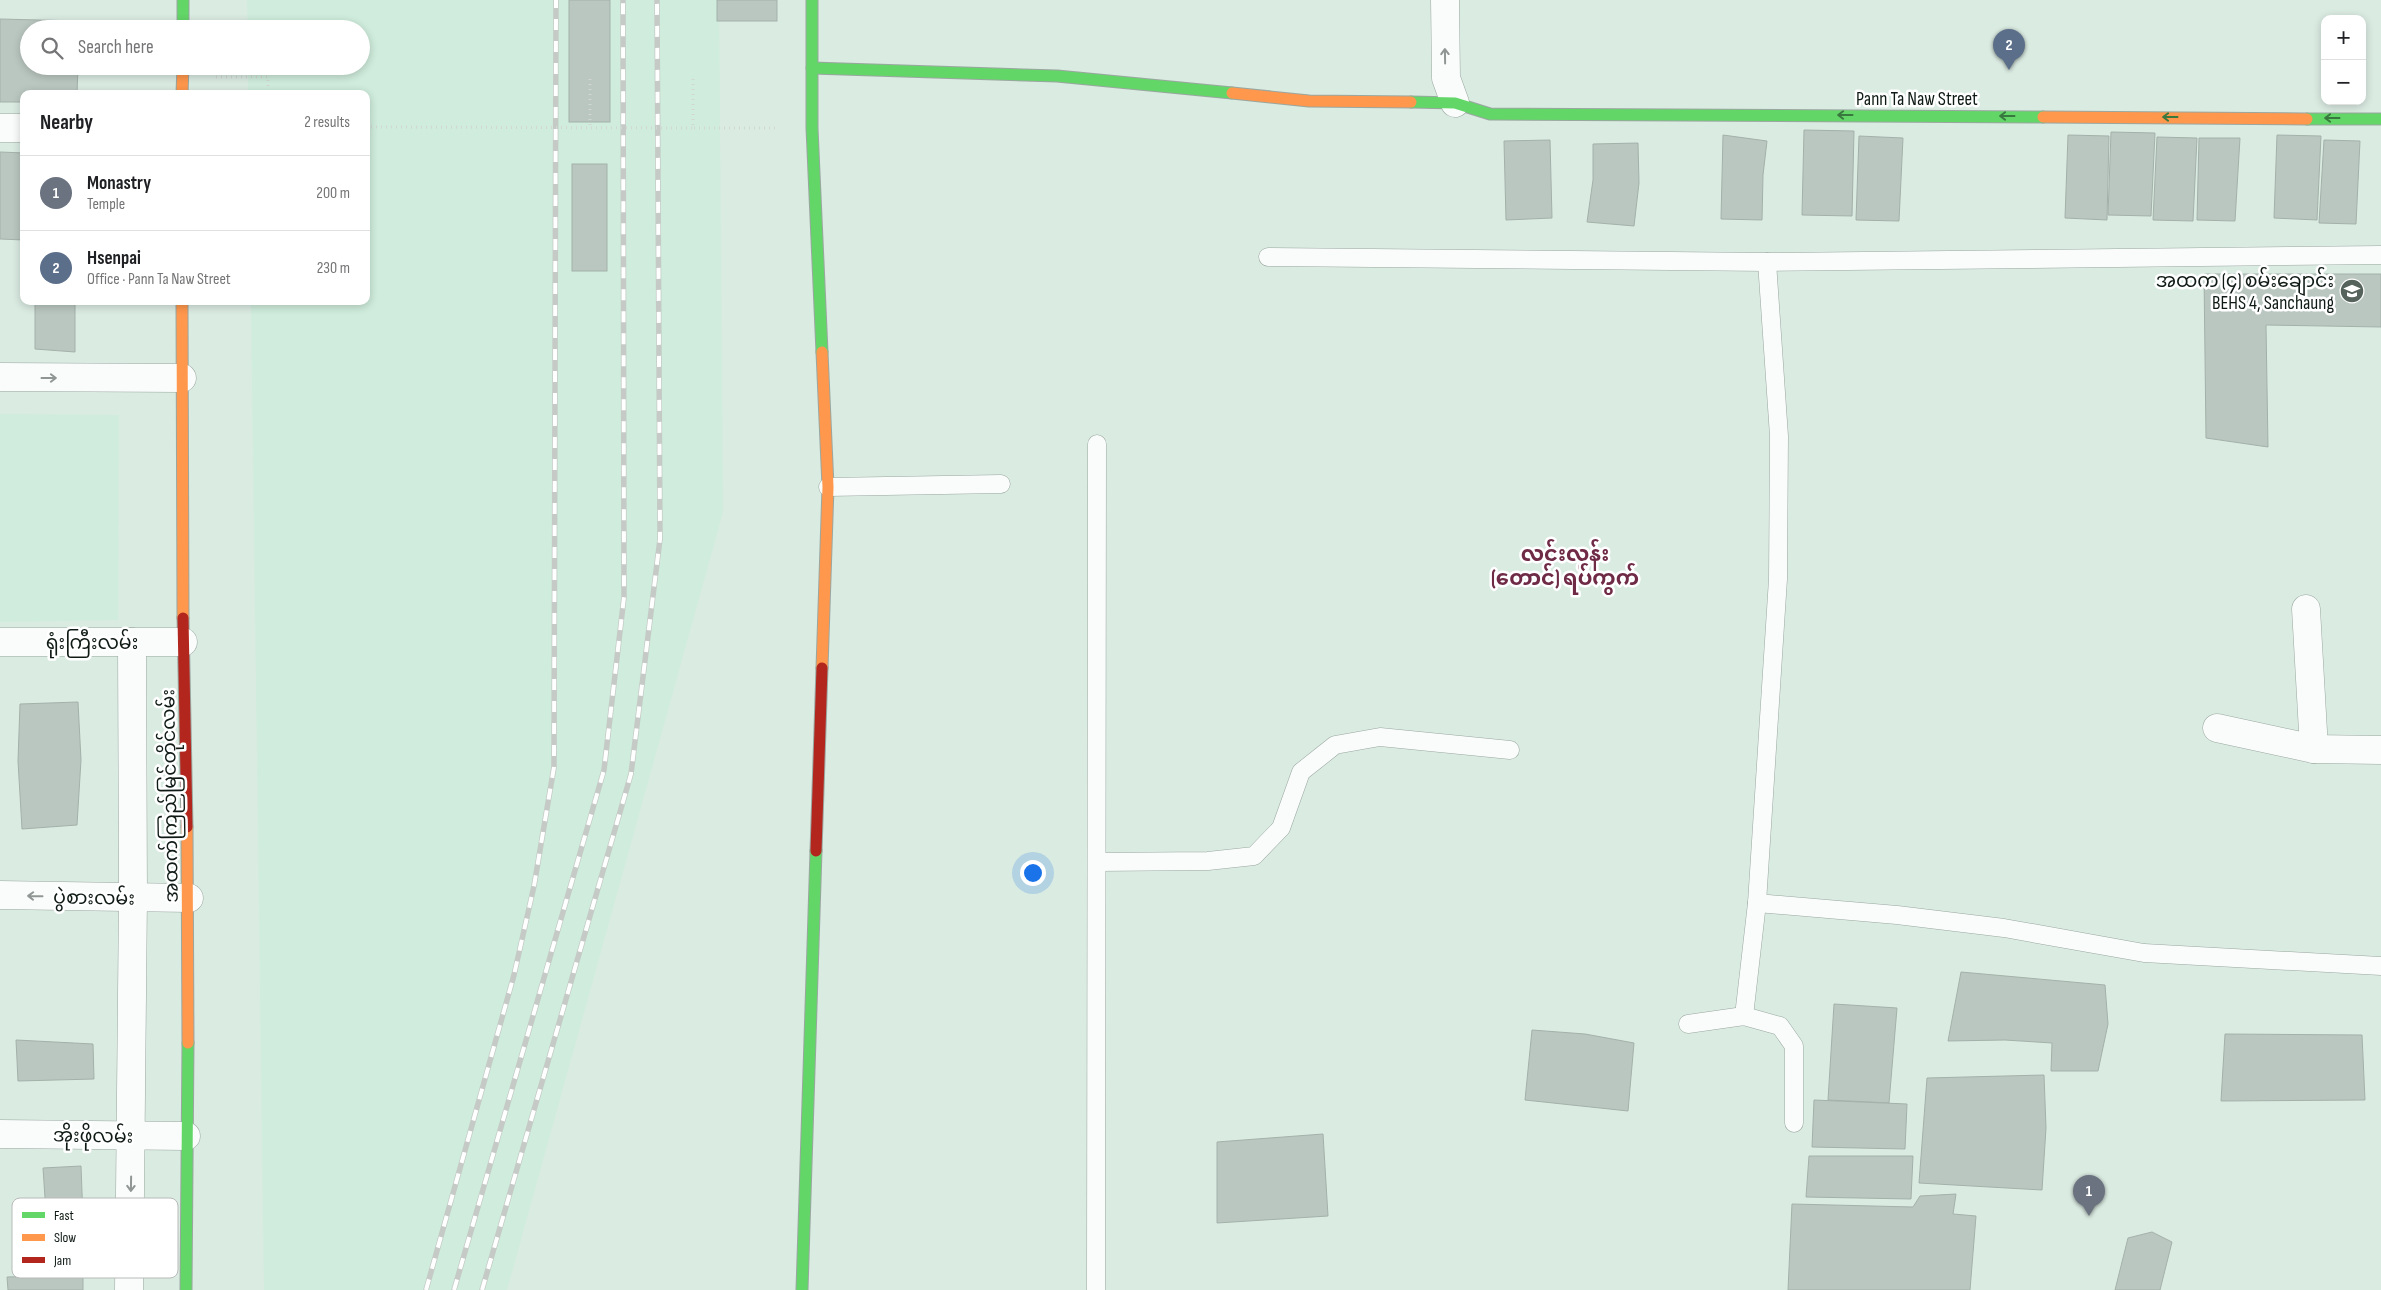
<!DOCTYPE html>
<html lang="en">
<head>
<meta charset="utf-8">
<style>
  :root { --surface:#fff; --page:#f2f2f2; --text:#202124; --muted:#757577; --line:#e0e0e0; --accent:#56635c }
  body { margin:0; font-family:"Sofia Sans Condensed","Noto Sans Myanmar",sans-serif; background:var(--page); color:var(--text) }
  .controls { position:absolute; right:15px; top:15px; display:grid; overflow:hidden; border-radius:10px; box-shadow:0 2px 8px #0003 }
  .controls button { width:45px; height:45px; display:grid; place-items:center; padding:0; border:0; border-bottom:1px solid var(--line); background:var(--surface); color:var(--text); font:25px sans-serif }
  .you { position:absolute; left:1032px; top:872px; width:18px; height:18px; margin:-12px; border:4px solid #fff; border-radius:50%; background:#1a73e8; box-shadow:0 0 0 8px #1a73e833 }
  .badge { display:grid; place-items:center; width:32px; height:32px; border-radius:50%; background:var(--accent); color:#fff; font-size:16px; font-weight:700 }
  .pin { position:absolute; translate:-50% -41px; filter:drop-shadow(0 1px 2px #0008) }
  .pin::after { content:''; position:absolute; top:26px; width:18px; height:15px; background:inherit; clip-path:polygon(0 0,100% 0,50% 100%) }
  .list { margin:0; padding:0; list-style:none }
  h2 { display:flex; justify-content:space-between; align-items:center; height:65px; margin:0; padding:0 20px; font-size:21px }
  h2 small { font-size:16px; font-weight:400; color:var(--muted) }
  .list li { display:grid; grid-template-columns:32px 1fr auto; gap:15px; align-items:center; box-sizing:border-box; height:75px; padding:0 20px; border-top:1px solid var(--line) }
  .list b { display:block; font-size:19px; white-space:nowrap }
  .list p { margin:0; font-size:16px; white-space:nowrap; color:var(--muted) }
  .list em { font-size:16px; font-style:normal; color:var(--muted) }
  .icon { flex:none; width:28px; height:28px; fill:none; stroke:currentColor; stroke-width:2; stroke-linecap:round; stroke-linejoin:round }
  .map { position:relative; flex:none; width:2381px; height:1290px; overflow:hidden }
  .search { position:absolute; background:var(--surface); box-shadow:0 2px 8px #0003; left:20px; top:20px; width:350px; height:55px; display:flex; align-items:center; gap:12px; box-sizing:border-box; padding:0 18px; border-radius:28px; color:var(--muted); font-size:19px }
  .panel { position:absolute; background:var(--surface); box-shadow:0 2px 8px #0003; left:20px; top:90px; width:350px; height:215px; border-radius:10px }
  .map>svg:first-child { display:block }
</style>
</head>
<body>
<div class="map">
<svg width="2381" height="1290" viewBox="0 0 2381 1290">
  <rect width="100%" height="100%" fill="#daebe2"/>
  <!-- built -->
  <g fill="#cfecdc">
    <path d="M 247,0 L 719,0 L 723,512 L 507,1290 L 264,1290 L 251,301 L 366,301 L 366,94 L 248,94 L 248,66 L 361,66 L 361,29 L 248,29 Z"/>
    <path d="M 0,414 L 119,415 L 118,620 L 0,622 Z"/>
  </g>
  <!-- building -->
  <g fill="#bac7c0" stroke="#a4b1aa">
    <rect x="569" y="0" width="41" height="122"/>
    <rect x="717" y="0" width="60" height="21"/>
    <path d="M 0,19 L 78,21 L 78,29 L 29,29 L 29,66 L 78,66 L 77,94 L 24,94 L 24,102 L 0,102 Z"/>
    <path d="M 1804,130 L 1854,131 L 1852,216 L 1802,215 Z"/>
    <path d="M 2111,132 L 2155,133 L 2151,216 L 2108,215 Z"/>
    <path d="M 1723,135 L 1767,141 L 1763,175 L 1762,220 L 1721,219 Z"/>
    <path d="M 2068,135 L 2109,136 L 2107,220 L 2065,218 Z"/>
    <path d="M 2277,135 L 2321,136 L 2317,220 L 2274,218 Z"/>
    <path d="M 1859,136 L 1903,138 L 1899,221 L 1856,220 Z"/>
    <path d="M 2157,137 L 2197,138 L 2193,221 L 2153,220 Z"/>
    <path d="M 2199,138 L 2240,138 L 2235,221 L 2197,220 Z"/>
    <path d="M 1550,140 L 1552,218 L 1506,220 L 1504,141 Z"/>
    <path d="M 2324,140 L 2360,141 L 2356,224 L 2319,223 Z"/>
    <path d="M 1638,143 L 1639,183 L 1634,226 L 1587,222 L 1593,180 L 1593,144 Z"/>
    <path d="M 0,152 L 24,153 L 24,240 L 0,239 Z"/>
    <rect x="572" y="164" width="35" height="107"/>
    <path d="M 2204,274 L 2381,274 L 2381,327 L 2266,325 L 2268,447 L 2206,438 Z"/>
    <path d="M 35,301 L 75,301 L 75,352 L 35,349 Z"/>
    <path d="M 78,702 L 81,760 L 77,825 L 22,829 L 18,761 L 20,704 Z"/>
    <path d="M 1961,972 L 2105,985 L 2108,1024 L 2098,1071 L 2051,1071 L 2052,1043 L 2005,1040 L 1948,1041 Z"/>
    <path d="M 1834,1004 L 1897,1008 L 1889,1103 L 1828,1100 Z"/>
    <path d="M 1532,1030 L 1585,1034 L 1634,1043 L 1628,1111 L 1525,1100 Z"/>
    <path d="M 2225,1034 L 2362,1035 L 2365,1100 L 2221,1101 Z"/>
    <path d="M 16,1040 L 93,1044 L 94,1079 L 18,1081 Z"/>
    <path d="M 2044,1075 L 2046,1128 L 2042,1190 L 1919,1183 L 1927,1078 Z"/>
    <path d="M 1814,1100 L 1907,1104 L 1905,1149 L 1812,1147 Z"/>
    <path d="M 1323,1134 L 1328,1216 L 1217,1223 L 1217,1142 Z"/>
    <path d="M 1809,1156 L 1913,1156 L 1911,1199 L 1806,1197 Z"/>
    <path d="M 81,1166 L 84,1245 L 48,1243 L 43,1168 Z"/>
    <path d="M 1956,1194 L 1953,1214 L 1976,1216 L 1970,1290 L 1788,1290 L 1792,1204 L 1913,1207 L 1920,1196 Z"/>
    <path d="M 2152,1232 L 2172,1242 L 2160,1290 L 2115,1290 L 2128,1238 Z"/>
    <path d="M 83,1275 L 83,1290 L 8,1290 L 7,1277 Z"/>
  </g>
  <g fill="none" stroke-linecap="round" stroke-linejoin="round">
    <!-- lane casing -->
    <g stroke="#9aa7a0" stroke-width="19">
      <g id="lane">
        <path d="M 1268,257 L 1767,262 L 2381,255"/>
        <path d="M 828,487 L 1001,484"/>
        <path d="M 1097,862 L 1208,861 L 1254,856 L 1281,828 L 1301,772 L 1335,745 L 1380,737 L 1510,750"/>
        <path d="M 1757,903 L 1897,915 L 2004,928 L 2144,953 L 2381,966"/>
        <path d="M 1744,1016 L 1757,903 L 1778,579 L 1779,436 L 1767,262"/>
        <path d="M 1688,1024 L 1744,1016 L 1780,1026 L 1794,1046 L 1794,1123"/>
        <path d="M 1096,1290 L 1097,444"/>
      </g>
    </g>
    <!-- street casing -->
    <g stroke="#9aa7a0" stroke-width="29">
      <g id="street">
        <path d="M 1445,0 L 1446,78 L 1455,103"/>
        <path d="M 0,128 L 24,128"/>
        <path d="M 0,377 L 182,378"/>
        <path d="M 2306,609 L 2314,749"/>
        <path d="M 0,642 L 183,642"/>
        <path d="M 2217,728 L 2314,749 L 2381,750"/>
        <path d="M 0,895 L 189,898"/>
        <path d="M 0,1134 L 186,1136"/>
        <path d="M 129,1290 L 133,897 L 132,642"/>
      </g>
    </g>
    <!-- fast casing -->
    <g stroke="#9aa7a0" stroke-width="13">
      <g id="fast">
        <path d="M 183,0 L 183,29"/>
        <path d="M 812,0 L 812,128 L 822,352"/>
        <path d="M 812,68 L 1057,76 L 1232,93"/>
        <path d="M 1411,102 L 1455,103 L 1490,114 L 2043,117"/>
        <path d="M 2307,119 L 2381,119"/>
        <path d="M 186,1290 L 188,1043"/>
        <path d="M 802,1290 L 816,851"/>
      </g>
    </g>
    <!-- slow casing -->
    <g stroke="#9aa7a0" stroke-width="13">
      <g id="slow">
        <path d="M 1232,93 L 1309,101 L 1411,102"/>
        <path d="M 182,94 L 183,66"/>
        <path d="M 2043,117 L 2307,119"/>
        <path d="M 182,301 L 183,618"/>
        <path d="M 822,352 L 828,487 L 822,668"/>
        <path d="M 187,827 L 188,1043"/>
      </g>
    </g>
    <!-- jam casing -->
    <g stroke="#9aa7a0" stroke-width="13">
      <g id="jam">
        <path d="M 183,618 L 187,827"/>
        <path d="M 816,851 L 822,668"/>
      </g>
    </g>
    <!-- path -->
    <g stroke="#d2d7d4" stroke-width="3" stroke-dasharray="1 4" stroke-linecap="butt">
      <path d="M 216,77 L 268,77 L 268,94"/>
      <path d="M 590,79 L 590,128"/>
      <path d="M 693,79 L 693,128 L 779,128"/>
    </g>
    <!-- lane -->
    <use href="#lane" stroke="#f9fcfb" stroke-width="18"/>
    <!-- street -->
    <use href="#street" stroke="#f9fcfb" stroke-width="28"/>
    <!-- fast -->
    <use href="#fast" stroke="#63d668" stroke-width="11"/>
    <!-- slow -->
    <use href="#slow" stroke="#ff974d" stroke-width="11"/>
    <!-- jam -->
    <use href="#jam" stroke="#b3261e" stroke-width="11"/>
    <!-- rail casing -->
    <g stroke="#c5cac7" stroke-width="5.5">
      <g id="rail">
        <path d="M 426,1290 L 514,975 L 534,886 L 554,767 L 556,0"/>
        <path d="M 454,1290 L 604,770 L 624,597 L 623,0"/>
        <path d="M 482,1290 L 631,774 L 660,539 L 657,0"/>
      </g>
    </g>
    <!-- rail -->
    <use href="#rail" stroke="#fff" stroke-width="4" stroke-dasharray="11" stroke-linecap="butt"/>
    <!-- path-bridge -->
    <path stroke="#d2d7d4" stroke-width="3" stroke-dasharray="1 4" stroke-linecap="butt" d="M 366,127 L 693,128"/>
  </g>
  <!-- one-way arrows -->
  <defs><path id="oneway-shaft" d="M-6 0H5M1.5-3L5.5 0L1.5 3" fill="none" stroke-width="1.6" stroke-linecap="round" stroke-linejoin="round" transform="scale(1.25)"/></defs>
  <g stroke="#909693">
    <use href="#oneway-shaft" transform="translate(1445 56) rotate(-91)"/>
    <use href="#oneway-shaft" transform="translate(49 378)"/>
    <use href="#oneway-shaft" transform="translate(35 896) rotate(-179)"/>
    <use href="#oneway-shaft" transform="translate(131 1184) rotate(91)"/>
  </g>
  <g stroke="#39783e">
    <use href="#oneway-shaft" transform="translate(1845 115) rotate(-180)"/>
    <use href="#oneway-shaft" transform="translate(2007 116) rotate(-180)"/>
    <use href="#oneway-shaft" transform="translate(2170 117) rotate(-180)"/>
    <use href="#oneway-shaft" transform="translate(2332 118) rotate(-180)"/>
  </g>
  <!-- icons -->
  <defs>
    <g id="school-disc" transform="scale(1.25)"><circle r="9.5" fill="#56635c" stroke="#fff"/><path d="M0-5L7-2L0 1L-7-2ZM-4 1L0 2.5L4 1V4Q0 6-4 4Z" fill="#fff"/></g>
  </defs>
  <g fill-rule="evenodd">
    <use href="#school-disc" x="2352" y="291"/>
  </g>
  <g text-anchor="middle" stroke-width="5" stroke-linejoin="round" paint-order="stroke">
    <!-- street labels -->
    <g font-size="19" fill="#0f1a14" stroke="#fff">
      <text x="1917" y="105">Pann Ta Naw Street</text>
      <text x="92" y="649">ရုံးကြီးလမ်း</text>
      <text transform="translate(169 796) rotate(-91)" y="7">အထက်ကြည်မြင်တိုင်လမ်း</text>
      <text transform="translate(94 897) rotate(1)" y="7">ပွဲစားလမ်း</text>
      <text transform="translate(93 1135) rotate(1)" y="7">အိုးဖိုလမ်း</text>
    </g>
    <!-- poi labels -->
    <g font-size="19" fill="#0f1a14" stroke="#fff" text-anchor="end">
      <text x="2334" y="287">အထက (၄) စမ်းချောင်း<tspan x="2334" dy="22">BEHS 4, Sanchaung</tspan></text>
    </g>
    <!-- quarter labels -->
    <g font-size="21" font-weight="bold" fill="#6f2b46" stroke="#fff">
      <text x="1565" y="561">လင်းလွန်း<tspan x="1565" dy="24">(တောင်) ရပ်ကွက်</tspan></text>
    </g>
  </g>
  <!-- legend -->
  <rect x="12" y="1198" width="166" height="80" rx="8" fill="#fff" stroke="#b7bab8" stroke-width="1"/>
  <rect x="22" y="1212" width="23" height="6" fill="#63d668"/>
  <rect x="22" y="1234" width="23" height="7" fill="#ff974d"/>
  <rect x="22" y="1257" width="23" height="6" fill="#b3261e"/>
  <g font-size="14" fill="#0f1a14">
    <text x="54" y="1220">Fast</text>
    <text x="54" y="1242">Slow</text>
    <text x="54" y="1265">Jam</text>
  </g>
</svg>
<div class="controls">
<button>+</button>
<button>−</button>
</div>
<div class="you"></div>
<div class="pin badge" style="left:2089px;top:1216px;background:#6b7280">1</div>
<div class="pin badge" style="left:2009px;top:70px;background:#5c6f8a">2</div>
<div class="search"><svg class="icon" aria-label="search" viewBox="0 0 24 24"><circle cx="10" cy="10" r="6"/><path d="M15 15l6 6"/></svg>Search here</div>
<section class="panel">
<h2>Nearby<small>2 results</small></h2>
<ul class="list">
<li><span class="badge" style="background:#6b7280">1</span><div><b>Monastry</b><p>Temple</p></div><em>200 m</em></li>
<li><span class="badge" style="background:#5c6f8a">2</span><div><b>Hsenpai</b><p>Office · Pann Ta Naw Street</p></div><em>230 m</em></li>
</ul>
</section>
</div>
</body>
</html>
